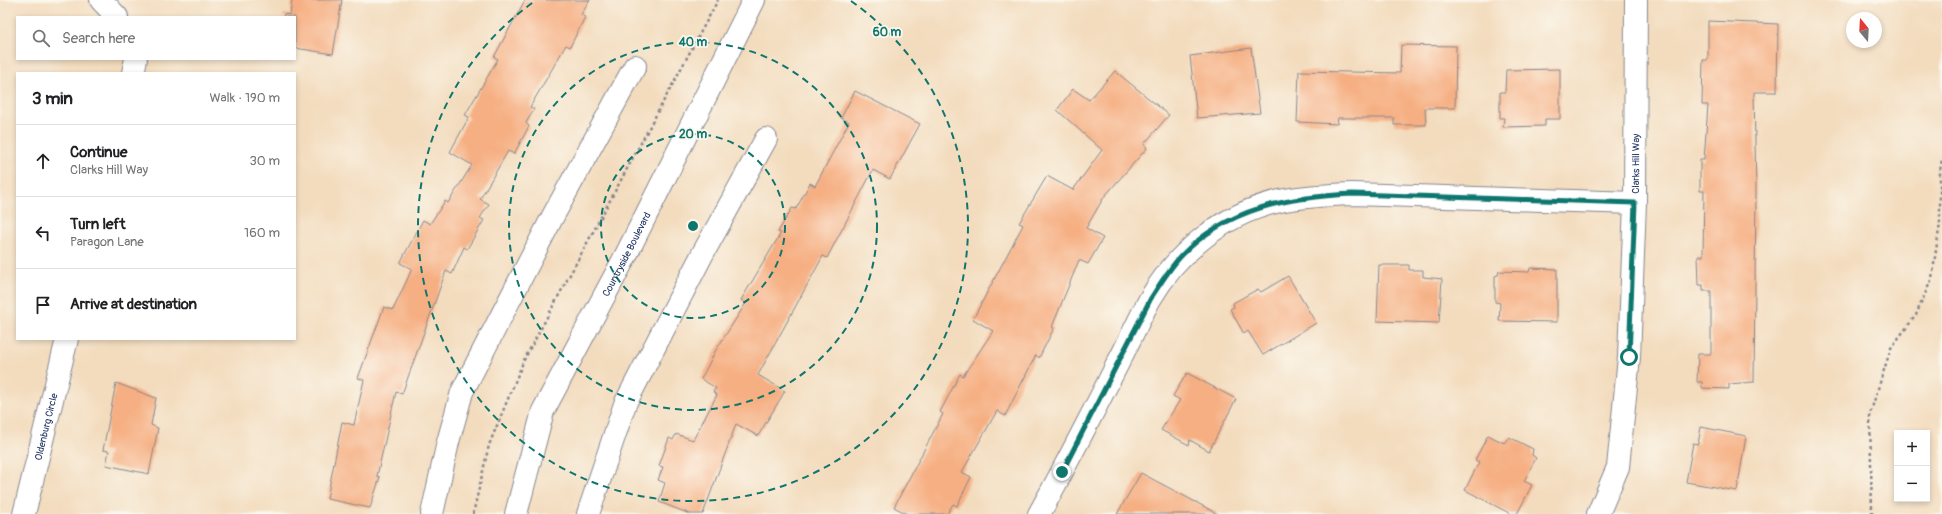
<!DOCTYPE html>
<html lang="en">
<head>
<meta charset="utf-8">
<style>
  :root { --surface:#fff; --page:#f6f6f6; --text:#202124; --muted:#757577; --line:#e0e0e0 }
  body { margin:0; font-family:Pangolin,sans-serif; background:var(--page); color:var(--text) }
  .controls { position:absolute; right:12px; bottom:12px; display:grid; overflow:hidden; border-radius:0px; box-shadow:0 2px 6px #0003 }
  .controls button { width:36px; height:36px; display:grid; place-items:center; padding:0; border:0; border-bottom:1px solid var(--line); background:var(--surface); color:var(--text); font:20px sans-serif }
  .compass { position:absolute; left:1846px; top:12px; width:36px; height:36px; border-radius:50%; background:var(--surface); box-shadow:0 2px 6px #0003; rotate:342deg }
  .stop { position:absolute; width:12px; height:12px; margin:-9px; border:3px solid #0f766e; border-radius:50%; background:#fff }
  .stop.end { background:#0f766e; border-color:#fff; box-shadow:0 1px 4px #0008 }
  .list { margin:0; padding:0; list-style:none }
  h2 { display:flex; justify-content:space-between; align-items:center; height:52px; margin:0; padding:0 16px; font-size:17px }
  h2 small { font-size:13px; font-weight:400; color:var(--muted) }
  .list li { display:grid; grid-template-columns:26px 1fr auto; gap:12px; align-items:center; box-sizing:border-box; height:72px; padding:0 16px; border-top:1px solid var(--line) }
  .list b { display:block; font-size:15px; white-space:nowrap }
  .list p { margin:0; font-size:13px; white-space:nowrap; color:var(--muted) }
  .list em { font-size:13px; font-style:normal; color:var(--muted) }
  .icon { flex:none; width:22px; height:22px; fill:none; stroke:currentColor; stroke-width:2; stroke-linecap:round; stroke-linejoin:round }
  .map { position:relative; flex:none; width:1942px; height:514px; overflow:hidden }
  .search { position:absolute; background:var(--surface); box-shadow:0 2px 6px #0003; left:16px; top:16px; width:280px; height:44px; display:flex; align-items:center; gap:10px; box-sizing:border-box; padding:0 14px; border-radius:0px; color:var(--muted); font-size:15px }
  .panel { position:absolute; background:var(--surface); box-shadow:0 2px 6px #0003; left:16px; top:72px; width:280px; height:268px; border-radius:0px }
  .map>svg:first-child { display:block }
</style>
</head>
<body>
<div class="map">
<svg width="1942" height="514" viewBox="0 0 1942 514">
  <rect width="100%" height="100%" fill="#fbf7ec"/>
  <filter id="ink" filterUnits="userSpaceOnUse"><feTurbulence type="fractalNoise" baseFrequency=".025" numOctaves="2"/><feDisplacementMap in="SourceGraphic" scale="8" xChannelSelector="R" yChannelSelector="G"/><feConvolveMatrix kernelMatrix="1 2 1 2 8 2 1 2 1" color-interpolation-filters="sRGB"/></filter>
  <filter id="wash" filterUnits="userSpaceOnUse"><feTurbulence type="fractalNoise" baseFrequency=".012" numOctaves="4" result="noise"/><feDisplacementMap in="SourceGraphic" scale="16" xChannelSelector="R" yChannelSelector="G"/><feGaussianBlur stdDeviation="0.9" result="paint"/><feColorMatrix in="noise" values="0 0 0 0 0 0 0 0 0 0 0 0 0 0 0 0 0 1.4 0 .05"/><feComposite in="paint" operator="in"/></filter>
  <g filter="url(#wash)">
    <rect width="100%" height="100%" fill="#f3dcbe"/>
    <g id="blocks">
      <!-- building -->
      <g fill="#f6af82">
        <path d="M 292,0 L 342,0 L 333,54 L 295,48 L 295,17 L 283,17 L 284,14 L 290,15 Z"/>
        <path d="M 525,0 L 590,0 L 581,15 L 585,17 L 570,47 L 566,45 L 530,107 L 534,109 L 526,123 L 529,126 L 514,154 L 508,151 L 480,199 L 489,204 L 480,218 L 484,220 L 467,249 L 464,247 L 452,274 L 446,271 L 402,394 L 396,392 L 377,476 L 380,477 L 370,508 L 327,499 L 342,422 L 354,425 L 364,380 L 358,378 L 384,307 L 393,310 L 412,269 L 400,263 L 423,220 L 430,224 L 445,201 L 448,203 L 472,165 L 450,152 L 469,117 L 465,115 L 498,59 L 494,57 Z"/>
        <path d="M 1708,21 L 1778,24 L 1777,92 L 1754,92 L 1756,190 L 1754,382 L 1729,384 L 1729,389 L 1702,388 L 1702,382 L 1697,382 L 1698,354 L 1711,354 L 1711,291 L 1703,291 L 1703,285 L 1699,285 L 1698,256 L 1703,256 L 1704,191 L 1700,191 L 1700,160 L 1704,160 L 1708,105 L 1702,105 L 1703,60 L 1708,60 Z"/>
        <path d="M 1401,45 L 1456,46 L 1455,108 L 1425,108 L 1426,125 L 1394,125 L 1394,118 L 1338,118 L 1337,124 L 1297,122 L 1299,71 L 1400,73 Z"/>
        <path d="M 1251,48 L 1260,113 L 1197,118 L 1190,56 Z"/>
        <path d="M 1560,69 L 1560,119 L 1545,119 L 1545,126 L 1503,127 L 1504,118 L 1500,118 L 1500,92 L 1505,92 L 1506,70 Z"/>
        <path d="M 1115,71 L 1169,115 L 1144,144 L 1147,148 L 1104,197 L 1086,228 L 1103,238 L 1088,264 L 1079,260 L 1052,327 L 1054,328 L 1039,358 L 1036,355 L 1005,416 L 997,411 L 962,472 L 971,477 L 957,506 L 953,504 L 947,514 L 907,514 L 894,507 L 943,414 L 940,412 L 960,374 L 963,376 L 993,331 L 973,319 L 1023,225 L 1019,223 L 1047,176 L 1073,190 L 1102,150 L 1057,110 L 1073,89 L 1089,100 Z"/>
        <path d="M 855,91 L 920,124 L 890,179 L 873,170 L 827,258 L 823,256 L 758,375 L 785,391 L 758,436 L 736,424 L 703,514 L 690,514 L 659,502 L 665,483 L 658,480 L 663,467 L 659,466 L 669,438 L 673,440 L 676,434 L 693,440 L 717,395 L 713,392 L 716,388 L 701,379 L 716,350 L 746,303 L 741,300 L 781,233 L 778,232 L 792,208 L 796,209 L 810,183 L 815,186 L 849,122 L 841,118 Z"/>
        <path d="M 1379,265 L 1409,265 L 1409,270 L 1423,270 L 1423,277 L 1442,279 L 1439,323 L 1377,321 Z"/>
        <path d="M 1530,268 L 1557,269 L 1557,322 L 1499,321 L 1500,303 L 1495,302 L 1495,276 L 1498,275 L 1499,271 L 1529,272 Z"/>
        <path d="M 1288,276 L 1316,323 L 1263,355 L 1248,331 L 1244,334 L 1230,309 L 1234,307 L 1233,303 L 1258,289 L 1261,292 Z"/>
        <path d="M 1187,373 L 1236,399 L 1209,451 L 1190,440 L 1189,445 L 1161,430 L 1180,400 L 1173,396 Z"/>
        <path d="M 116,383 L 156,398 L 151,425 L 158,428 L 149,474 L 106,465 L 109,451 L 103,450 Z"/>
        <path d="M 1701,427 L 1746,436 L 1737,491 L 1686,482 L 1693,443 L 1698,444 Z"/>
        <path d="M 1488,435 L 1504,443 L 1509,437 L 1533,449 L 1532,455 L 1536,458 L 1524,481 L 1532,485 L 1517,514 L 1511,514 L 1465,490 L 1479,462 L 1475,460 Z"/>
        <path d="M 1141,473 L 1218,514 L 1117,514 Z"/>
      </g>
    </g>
  </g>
  <g filter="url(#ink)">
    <use href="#blocks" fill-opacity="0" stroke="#87868e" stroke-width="1"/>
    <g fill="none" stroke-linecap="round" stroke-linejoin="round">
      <!-- minor casing -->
      <g stroke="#87868e" stroke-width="24">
        <g id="minor">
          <path d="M 101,0 L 117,17"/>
          <path d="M 133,73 L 136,59"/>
          <path id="s1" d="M 24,514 L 67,339"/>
          <path d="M 432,514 L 448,442 L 462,392 L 553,216 L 635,66"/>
          <path id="s2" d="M 516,514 L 543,411 L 625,257 L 754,0"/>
          <path d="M 588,514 L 625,404 L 702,255 L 766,139"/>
          <path d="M 1039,514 C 1067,464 1093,412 1119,361 C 1130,340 1139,319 1150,299 C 1178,251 1225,213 1280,201 C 1304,196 1328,195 1352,194 L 1635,203"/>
          <path id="s3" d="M 1598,514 L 1618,467 L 1629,357 L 1635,203 L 1636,0"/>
        </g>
      </g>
      <!-- path -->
      <g stroke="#87868e" stroke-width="2.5" stroke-dasharray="3 3" stroke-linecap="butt">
        <path d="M 473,514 L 489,445 L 524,360 L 718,0"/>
        <path d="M 1872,514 L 1870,414 L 1891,348 L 1916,315 L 1932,278 L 1940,223 L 1940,171 L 1942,159"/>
      </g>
      <!-- minor -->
      <use href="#minor" stroke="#fff" stroke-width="22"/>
    </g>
  </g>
  <g fill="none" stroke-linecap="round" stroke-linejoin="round" filter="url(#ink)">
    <!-- route -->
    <path stroke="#0f766e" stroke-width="5" d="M 1062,472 L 1151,298 C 1160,284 1169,269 1181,256 C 1227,208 1288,197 1352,194 L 1635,203 L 1629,357"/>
  </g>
  <!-- distance rings -->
  <g fill="none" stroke="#0f766e" stroke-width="2" stroke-dasharray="7 5">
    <circle cx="693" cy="226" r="92"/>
    <circle cx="693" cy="226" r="184"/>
    <path d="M851 1A275 275 0 1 1 535 1"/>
  </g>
  <g text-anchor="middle" stroke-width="3.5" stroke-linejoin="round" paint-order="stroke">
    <!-- street labels -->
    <g font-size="10" fill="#1b2f5e" stroke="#fbf7ec">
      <text dy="4" stroke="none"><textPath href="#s3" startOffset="355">Clarks Hill Way</textPath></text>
      <text dy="4" stroke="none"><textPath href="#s2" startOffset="284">Countryside Boulevard</textPath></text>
      <text dy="4" stroke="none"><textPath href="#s1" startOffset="90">Oldenburg Circle</textPath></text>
    </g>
  </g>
  <circle cx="693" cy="226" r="6" fill="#0f766e" stroke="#fbf7ec" stroke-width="2"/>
  <g font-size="12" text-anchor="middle" font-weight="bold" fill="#0f766e" stroke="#fbf7ec" stroke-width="3.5" stroke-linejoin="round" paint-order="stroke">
    <text x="887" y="36">60 m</text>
    <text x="693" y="46">40 m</text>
    <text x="693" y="138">20 m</text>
  </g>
</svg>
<div class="controls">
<button>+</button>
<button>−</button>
</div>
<svg class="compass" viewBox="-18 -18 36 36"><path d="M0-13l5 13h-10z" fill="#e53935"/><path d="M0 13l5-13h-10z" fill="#757577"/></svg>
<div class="stop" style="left:1629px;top:357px"></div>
<div class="stop end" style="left:1062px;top:472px"></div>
<div class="search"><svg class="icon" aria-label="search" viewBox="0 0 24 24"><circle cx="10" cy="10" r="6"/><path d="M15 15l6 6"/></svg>Search here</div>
<section class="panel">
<h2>3 min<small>Walk · 190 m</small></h2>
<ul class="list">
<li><svg class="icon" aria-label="ahead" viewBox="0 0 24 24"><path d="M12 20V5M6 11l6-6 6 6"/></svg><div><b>Continue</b><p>Clarks Hill Way</p></div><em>30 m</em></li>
<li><svg class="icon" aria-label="left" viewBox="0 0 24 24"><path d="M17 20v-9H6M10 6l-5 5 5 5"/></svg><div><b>Turn left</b><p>Paragon Lane</p></div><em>160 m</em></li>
<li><svg class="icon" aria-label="arrive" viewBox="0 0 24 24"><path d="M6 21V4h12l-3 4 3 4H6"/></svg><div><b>Arrive at destination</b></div></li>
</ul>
</section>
</div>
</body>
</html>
